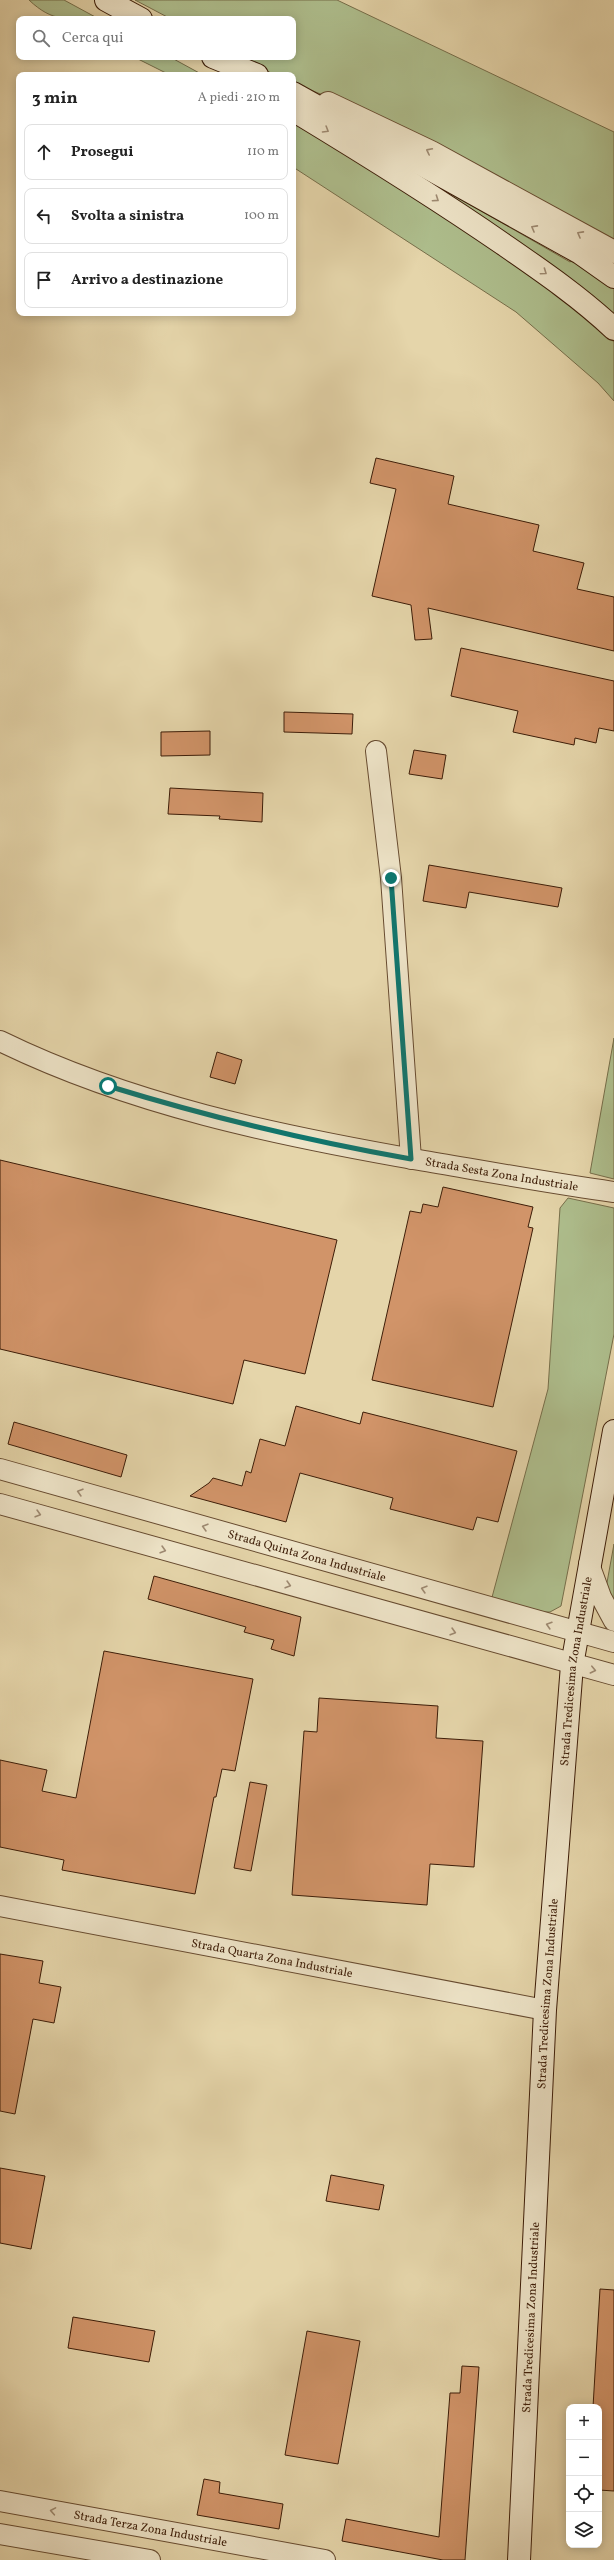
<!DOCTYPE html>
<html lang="it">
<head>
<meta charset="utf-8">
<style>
  :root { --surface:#fff; --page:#f6f6f6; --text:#222; --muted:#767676; --line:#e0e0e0 }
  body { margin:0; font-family:Vollkorn,serif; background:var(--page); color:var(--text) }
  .controls { position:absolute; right:12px; bottom:12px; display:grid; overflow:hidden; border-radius:8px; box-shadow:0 2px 10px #0003 }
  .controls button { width:36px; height:36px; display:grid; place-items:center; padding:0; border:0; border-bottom:1px solid var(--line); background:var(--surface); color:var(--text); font:20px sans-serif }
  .stop { position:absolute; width:12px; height:12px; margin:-9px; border:3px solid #0f766e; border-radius:50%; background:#fff }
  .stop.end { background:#0f766e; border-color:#fff; box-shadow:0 1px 4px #0008 }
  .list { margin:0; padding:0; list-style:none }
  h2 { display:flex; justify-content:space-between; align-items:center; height:52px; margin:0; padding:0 16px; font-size:17px }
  h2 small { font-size:13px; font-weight:400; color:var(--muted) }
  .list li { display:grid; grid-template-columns:26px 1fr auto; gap:12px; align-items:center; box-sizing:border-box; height:56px; margin:0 8px 8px; padding:0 8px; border:1px solid var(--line); border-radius:8px }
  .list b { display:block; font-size:15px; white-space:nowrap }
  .list em { font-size:13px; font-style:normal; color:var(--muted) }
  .icon { flex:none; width:22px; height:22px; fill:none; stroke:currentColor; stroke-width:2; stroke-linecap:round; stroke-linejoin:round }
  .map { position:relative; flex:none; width:614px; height:2560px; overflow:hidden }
  .search { position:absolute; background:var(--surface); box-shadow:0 2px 10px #0003; left:16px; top:16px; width:280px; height:44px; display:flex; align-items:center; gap:10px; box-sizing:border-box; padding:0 14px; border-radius:8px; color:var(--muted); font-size:15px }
  .panel { position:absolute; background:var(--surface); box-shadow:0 2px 10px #0003; left:16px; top:72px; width:280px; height:244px; border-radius:8px }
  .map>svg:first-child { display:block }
</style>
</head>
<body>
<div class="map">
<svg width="614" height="2560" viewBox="0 0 614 2560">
  <rect width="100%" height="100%" fill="#e5d5aa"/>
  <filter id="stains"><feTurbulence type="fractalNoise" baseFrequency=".005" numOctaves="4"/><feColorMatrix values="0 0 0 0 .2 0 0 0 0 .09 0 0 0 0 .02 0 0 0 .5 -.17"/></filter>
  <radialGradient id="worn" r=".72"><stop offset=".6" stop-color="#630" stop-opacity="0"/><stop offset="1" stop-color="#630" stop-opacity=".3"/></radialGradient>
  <!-- green -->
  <g fill="#aebe8d" stroke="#766e4a">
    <path d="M 29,0 L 64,0 L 99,19 C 69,19 53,23 29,0 Z"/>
    <path d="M 135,0 L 337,0 L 614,132 L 614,246 L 328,97 L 293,83 L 293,75 L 275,75 L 240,57 L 293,57 L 293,19 L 171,19 Z"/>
    <path d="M 134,57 L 170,57 L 203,75 L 170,75 Z"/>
    <path d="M 293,123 C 336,147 377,173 418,199 C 487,242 554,288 614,342 L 614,401 L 598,383 L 516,312 L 293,167 Z"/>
    <path d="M 431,182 L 570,262 L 589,246 L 614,259 L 614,318 L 504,232 Z"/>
    <path d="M 614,1038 L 614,1179 L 590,1173 Z"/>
    <path d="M 568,1198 L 614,1208 L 614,1334 L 561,1606 L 550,1612 L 537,1612 L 491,1601 L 548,1389 L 560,1208 Z"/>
    <path d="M 614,1544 L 614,1606 L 606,1588 Z"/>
  </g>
  <!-- building -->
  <g fill="#d19469" stroke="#3d1d08">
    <path d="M 376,458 L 454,476 L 448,504 L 539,525 L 533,551 L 584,563 L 577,589 L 614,597 L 614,651 L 428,608 L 432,639 L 415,640 L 411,605 L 372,596 L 396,489 L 370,483 Z"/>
    <path d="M 461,648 L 614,681 L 614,731 L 599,728 L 596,743 L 575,738 L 574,745 L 513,732 L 518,711 L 451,696 Z"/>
    <path d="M 284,712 L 353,714 L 352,734 L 284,732 Z"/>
    <path d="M 210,731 L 210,755 L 161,756 L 161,732 Z"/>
    <path d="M 414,750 L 446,755 L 442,779 L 409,774 Z"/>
    <path d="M 170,788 L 263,793 L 262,822 L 219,819 L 220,816 L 168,814 Z"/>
    <path d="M 429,865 L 562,888 L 558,907 L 469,892 L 466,908 L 423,901 Z"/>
    <path d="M 217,1052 L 242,1060 L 235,1084 L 210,1077 Z"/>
    <path d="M 0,1160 L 337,1240 L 305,1374 L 244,1360 L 233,1404 L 0,1349 Z"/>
    <path d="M 443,1187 L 533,1207 L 528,1227 L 533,1228 L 493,1407 L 372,1380 L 410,1211 L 421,1213 L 423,1204 L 438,1207 Z"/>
    <path d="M 296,1406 L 360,1424 L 363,1412 L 517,1451 L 498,1522 L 477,1517 L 473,1530 L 390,1509 L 393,1498 L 300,1473 L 286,1522 L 190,1496 L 209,1483 L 213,1478 L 242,1486 L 246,1471 L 251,1473 L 260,1439 L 285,1446 Z"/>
    <path d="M 14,1422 L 127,1455 L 121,1477 L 8,1444 Z"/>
    <path d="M 154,1576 L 301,1617 L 294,1656 L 271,1649 L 274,1640 L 244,1632 L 246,1627 L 148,1599 Z"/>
    <path d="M 104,1651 L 253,1679 L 235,1771 L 222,1769 L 216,1797 L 214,1797 L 195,1894 L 62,1870 L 64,1860 L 0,1847 L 0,1760 L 47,1770 L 42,1791 L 76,1798 Z"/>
    <path d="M 319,1698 L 438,1706 L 436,1738 L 483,1741 L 474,1867 L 430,1864 L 427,1905 L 292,1895 L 304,1731 L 317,1732 Z"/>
    <path d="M 250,1782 L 267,1785 L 251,1871 L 234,1868 Z"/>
    <path d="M 0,1954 L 43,1961 L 39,1983 L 61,1987 L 54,2023 L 33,2019 L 15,2114 L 0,2111 Z"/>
    <path d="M 0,2168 L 45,2176 L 31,2249 L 0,2243 Z"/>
    <path d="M 331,2175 L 384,2185 L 379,2210 L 326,2201 Z"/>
    <path d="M 600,2289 L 614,2290 L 614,2491 L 599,2490 L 599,2407 L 593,2407 Z"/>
    <path d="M 73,2317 L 155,2331 L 149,2362 L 68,2348 Z"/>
    <path d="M 307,2331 L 360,2341 L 338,2464 L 285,2455 Z"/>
    <path d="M 462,2366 L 479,2367 L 465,2560 L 443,2560 L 342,2541 L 346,2519 L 439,2537 L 450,2393 L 460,2393 Z"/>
    <path d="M 204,2479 L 220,2482 L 219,2493 L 283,2504 L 279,2529 L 197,2515 Z"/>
  </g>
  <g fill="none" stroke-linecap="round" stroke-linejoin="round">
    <!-- minor casing -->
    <g stroke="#674b30" stroke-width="22">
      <g id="minor">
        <path d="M 376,751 L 391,878 L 411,1159"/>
        <path id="s1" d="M 0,1041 C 131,1105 276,1135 419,1160 C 484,1171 549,1183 614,1192"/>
        <path id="s2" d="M 0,1469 L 614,1642"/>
        <path d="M 0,1504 L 614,1675"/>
        <path d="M 589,1564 L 601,1597 L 614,1621"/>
        <path id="s3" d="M 0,1906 L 545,2010"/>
        <path id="s4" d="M 0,2501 L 325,2560"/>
        <path d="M 0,2534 L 150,2560"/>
      </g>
    </g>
    <!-- tertiary casing -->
    <g stroke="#674b30" stroke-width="24">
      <path id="tertiary" d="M 328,103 L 431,152 L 614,252"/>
    </g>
    <!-- secondary casing -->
    <g stroke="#3d1d08" stroke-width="24">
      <g id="secondary">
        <path d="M 106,0 L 141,19"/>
        <path d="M 213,57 L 257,75"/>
        <path d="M 293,93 L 580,253 L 614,277"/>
        <path d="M 293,110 C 364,153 435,197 503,244 C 542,271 580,297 614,329"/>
        <path id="s5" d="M 519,2560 L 545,2010 L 572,1665 L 614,1431"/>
      </g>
    </g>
    <!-- minor -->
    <use href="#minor" stroke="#eee4c8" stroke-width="20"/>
    <!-- tertiary -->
    <use href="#tertiary" stroke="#eee4c8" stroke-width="22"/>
    <!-- secondary -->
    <use href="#secondary" stroke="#eee4c8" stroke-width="22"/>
  </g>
  <!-- one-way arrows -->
  <defs><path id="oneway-chevron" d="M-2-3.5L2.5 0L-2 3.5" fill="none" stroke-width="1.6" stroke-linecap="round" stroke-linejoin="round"/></defs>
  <g stroke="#9e8a72">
    <use href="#oneway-chevron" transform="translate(326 130) rotate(31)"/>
    <use href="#oneway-chevron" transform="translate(429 151) rotate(-153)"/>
    <use href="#oneway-chevron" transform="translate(436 199) rotate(34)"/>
    <use href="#oneway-chevron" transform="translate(534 228) rotate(-151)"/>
    <use href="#oneway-chevron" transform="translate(580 234) rotate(-151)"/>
    <use href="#oneway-chevron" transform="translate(544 272) rotate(35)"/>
    <use href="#oneway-chevron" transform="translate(80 1492) rotate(-164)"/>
    <use href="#oneway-chevron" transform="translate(38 1514) rotate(16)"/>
    <use href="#oneway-chevron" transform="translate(205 1527) rotate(-164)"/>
    <use href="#oneway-chevron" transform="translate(163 1550) rotate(16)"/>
    <use href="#oneway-chevron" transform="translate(288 1585) rotate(16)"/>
    <use href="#oneway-chevron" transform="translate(424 1589) rotate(-164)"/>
    <use href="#oneway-chevron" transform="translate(549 1625) rotate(-163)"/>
    <use href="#oneway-chevron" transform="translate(453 1632) rotate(16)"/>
    <use href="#oneway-chevron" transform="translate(593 1670) rotate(13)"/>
    <use href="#oneway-chevron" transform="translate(53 2511) rotate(-170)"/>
  </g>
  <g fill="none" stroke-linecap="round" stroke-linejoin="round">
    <!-- route -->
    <path stroke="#0f766e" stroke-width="5" d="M 108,1086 C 209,1117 308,1141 411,1159 L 391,878"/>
  </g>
  <g text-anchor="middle" stroke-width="3" stroke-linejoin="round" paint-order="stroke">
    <!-- street labels -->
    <g font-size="12" fill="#3d1d08" stroke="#eee4c8">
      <text dy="4" stroke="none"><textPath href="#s1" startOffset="521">Strada Sesta Zona Industriale</textPath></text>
      <text dy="4" stroke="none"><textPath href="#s2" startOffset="319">Strada Quinta Zona Industriale</textPath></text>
      <text dy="4" stroke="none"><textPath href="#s5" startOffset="891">Strada Tredicesima Zona Industriale</textPath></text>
      <text dy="4" stroke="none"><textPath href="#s3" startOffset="277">Strada Quarta Zona Industriale</textPath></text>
      <text dy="4" stroke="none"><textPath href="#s5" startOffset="567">Strada Tredicesima Zona Industriale</textPath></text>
      <text dy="4" stroke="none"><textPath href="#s5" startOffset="243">Strada Tredicesima Zona Industriale</textPath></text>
      <text dy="4" stroke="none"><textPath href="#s4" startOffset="153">Strada Terza Zona Industriale</textPath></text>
    </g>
  </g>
  <rect width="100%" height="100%" filter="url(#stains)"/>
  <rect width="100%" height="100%" fill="url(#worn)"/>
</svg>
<div class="controls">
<button>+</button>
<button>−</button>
<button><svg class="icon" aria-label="locate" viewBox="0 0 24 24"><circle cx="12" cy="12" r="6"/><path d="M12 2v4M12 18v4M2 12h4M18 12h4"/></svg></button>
<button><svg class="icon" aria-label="layers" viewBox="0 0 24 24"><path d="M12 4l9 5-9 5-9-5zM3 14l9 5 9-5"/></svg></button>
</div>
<div class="stop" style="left:108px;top:1086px"></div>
<div class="stop end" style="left:391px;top:878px"></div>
<div class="search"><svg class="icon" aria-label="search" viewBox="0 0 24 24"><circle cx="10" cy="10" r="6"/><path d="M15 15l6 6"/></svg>Cerca qui</div>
<section class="panel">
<h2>3 min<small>A piedi · 210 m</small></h2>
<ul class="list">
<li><svg class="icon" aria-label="ahead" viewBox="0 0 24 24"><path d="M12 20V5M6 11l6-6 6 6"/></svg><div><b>Prosegui</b></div><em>110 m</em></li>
<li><svg class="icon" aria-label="left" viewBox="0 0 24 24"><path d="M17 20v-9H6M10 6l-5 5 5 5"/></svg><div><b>Svolta a sinistra</b></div><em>100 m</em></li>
<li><svg class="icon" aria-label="arrive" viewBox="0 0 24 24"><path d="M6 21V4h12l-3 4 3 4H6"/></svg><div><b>Arrivo a destinazione</b></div></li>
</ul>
</section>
</div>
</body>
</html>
